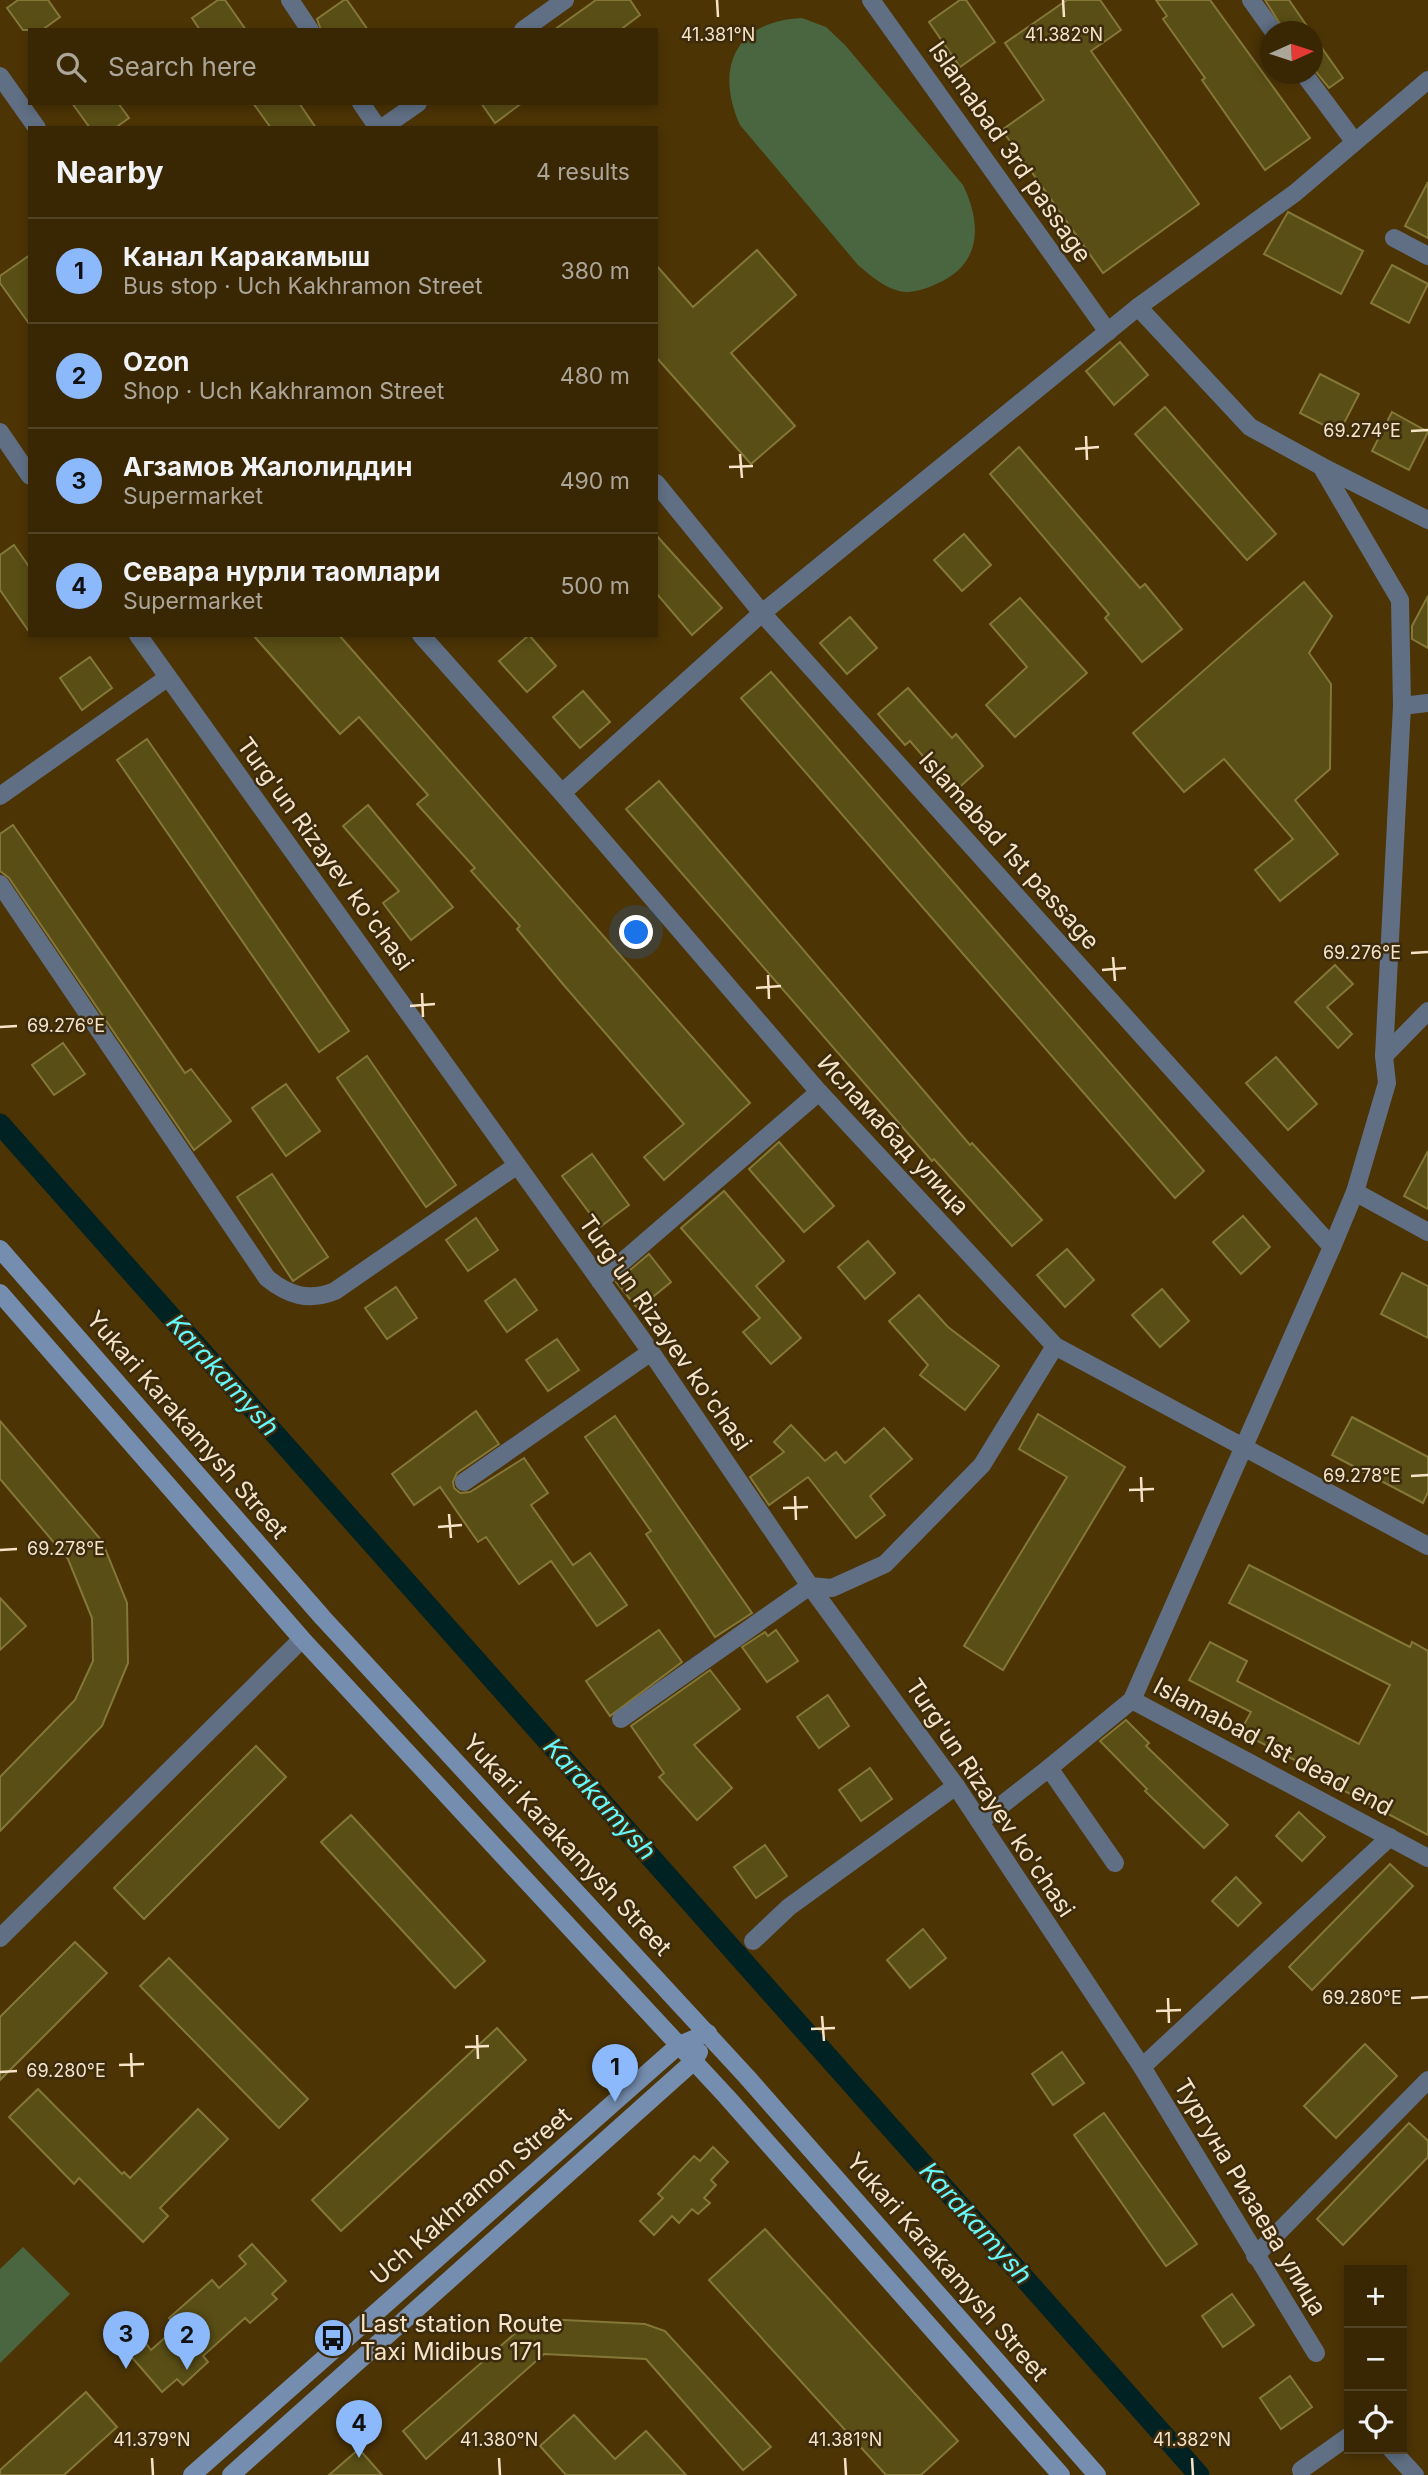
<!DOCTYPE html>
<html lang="en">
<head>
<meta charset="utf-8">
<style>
  :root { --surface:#392704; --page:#402f0e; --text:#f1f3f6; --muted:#aba59a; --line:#534426; --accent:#8bb9fc }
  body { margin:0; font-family:Inter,sans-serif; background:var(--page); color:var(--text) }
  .controls { position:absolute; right:21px; bottom:21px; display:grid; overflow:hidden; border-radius:0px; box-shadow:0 4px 10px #0003 }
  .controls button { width:63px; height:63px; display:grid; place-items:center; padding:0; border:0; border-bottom:2px solid var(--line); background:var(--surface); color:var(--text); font:35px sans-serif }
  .compass { position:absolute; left:1260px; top:21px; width:63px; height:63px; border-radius:50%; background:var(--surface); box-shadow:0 4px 10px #0003; rotate:87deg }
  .you { position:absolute; left:637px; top:933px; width:24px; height:24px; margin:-18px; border:5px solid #fff; border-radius:50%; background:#1a73e8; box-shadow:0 0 0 10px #1a73e833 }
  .badge { display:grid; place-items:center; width:46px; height:46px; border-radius:50%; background:var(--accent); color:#111; font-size:23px; font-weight:700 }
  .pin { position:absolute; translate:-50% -58px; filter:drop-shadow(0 2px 4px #0008) }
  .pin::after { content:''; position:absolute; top:37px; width:24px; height:21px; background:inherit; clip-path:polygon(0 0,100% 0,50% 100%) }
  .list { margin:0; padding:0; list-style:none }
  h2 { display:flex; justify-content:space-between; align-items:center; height:91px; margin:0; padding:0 28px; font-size:30px }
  h2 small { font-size:23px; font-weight:400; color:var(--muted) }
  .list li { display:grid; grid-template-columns:46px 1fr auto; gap:21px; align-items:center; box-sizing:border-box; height:105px; padding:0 28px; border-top:2px solid var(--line) }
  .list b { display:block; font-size:26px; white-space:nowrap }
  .list p { margin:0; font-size:23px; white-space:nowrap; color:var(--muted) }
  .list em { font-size:23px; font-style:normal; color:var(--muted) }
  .icon { flex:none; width:38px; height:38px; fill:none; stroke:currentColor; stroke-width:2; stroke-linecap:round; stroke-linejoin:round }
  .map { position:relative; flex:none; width:1428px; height:2475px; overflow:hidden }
  .search { position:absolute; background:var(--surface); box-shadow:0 4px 10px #0003; left:28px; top:28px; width:630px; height:77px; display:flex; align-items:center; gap:18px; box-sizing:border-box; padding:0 24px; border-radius:0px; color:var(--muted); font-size:26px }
  .panel { position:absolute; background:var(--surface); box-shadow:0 4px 10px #0003; left:28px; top:126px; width:630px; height:511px; border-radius:0px }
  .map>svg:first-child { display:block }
</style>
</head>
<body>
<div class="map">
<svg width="1428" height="2475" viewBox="0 0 1428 2475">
  <rect width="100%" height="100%" fill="#4c3405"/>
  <!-- green -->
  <g fill="#4a6640">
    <path d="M 802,18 L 826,27 L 845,45 L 963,185 C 982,224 982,265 936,284 C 926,289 910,294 899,291 C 882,286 871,276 858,265 L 740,125 C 714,67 736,21 802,18 Z"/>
    <path d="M 23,2247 L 70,2294 L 0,2363 L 0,2269 Z"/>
  </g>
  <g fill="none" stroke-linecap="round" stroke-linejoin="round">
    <!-- canal -->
    <path stroke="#012223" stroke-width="21" d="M 0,1124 L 1199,2475"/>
  </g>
  <!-- building -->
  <g fill="#594e15" stroke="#847738" stroke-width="2">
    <path d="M 18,0 L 48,0 L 60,17 L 42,30 L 23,30 L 7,8 Z"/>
    <path d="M 218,0 L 225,0 L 246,30 L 200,30 L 192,18 Z"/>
    <path d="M 344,0 L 347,0 L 368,30 L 321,30 L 317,19 Z"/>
    <path d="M 596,0 L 630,0 L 640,15 L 620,30 L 554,30 Z"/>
    <path d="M 960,0 L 966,0 L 995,42 L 960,67 L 929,22 Z"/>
    <path d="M 1067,0 L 1100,0 L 1121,30 L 1091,51 L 1199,204 L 1103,273 L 1002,130 L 1044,100 L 1005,43 Z"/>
    <path d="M 1156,0 L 1210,0 L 1310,138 L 1265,170 L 1202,80 L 1205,78 L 1163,19 L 1167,16 Z"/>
    <path d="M 1265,0 L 1289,0 L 1311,32 L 1285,32 Z"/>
    <path d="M 1312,34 L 1343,78 L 1329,88 L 1312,67 Z"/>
    <path d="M 72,103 L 118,103 L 129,118 L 115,128 L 90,128 Z"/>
    <path d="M 253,103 L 299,103 L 316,128 L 271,128 Z"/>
    <path d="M 481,103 L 522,103 L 495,123 Z"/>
    <path d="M 1428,182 L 1428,238 L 1405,226 Z"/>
    <path d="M 1288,212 L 1363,251 L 1341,294 L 1264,254 Z"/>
    <path d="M 757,250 L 796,295 L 731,353 L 795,426 L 751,464 L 656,357 L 656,265 L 693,307 Z"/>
    <path d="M 30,255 L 30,325 L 0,283 L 0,276 Z"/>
    <path d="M 1392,265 L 1428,284 L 1409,323 L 1371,303 Z"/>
    <path d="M 1120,342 L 1148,375 L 1114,405 L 1086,371 Z"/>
    <path d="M 1320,374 L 1359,394 L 1339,433 L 1300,413 Z"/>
    <path d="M 1165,407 L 1276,534 L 1247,560 L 1135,434 Z"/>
    <path d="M 1392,412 L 1428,432 L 1409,470 L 1372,451 Z"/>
    <path d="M 1019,447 L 1140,588 L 1145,584 L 1182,629 L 1142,662 L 1105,618 L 1109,614 L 990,474 Z"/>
    <path d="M 964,534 L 991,565 L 962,591 L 934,560 Z"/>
    <path d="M 656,535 L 722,608 L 692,635 L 656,593 Z"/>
    <path d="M 14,545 L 30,568 L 30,633 L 0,590 L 0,555 Z"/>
    <path d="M 1304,582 L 1332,616 L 1309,653 L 1331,684 L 1330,769 L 1295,800 L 1338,854 L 1280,901 L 1255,870 L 1293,839 L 1224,759 L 1184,792 L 1133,733 Z"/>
    <path d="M 1428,596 L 1428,648 L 1412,639 L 1412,626 Z"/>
    <path d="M 1020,598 L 1087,673 L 1015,737 L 986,705 L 1027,667 L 990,624 Z"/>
    <path d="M 850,617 L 877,648 L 847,674 L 820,643 Z"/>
    <path d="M 253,635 L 339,635 L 750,1103 L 664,1180 L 644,1157 L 684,1124 L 562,983 L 517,929 L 520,926 L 471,871 L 475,868 L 417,804 L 428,795 L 359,717 L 340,734 Z"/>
    <path d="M 529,635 L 556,666 L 527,692 L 499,661 Z"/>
    <path d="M 90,657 L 112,688 L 82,710 L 60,678 Z"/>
    <path d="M 771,672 L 1204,1171 L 1175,1198 L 741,698 Z"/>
    <path d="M 908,688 L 952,738 L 956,734 L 983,766 L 954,792 L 910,741 L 905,745 L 878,714 Z"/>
    <path d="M 583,691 L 610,722 L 580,748 L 553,717 Z"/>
    <path d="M 147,739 L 349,1031 L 319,1052 L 117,760 Z"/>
    <path d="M 659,781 L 970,1145 L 972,1143 L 1042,1220 L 1012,1246 L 934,1159 L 932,1161 L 626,809 Z"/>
    <path d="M 368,805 L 453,907 L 411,940 L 383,903 L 399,891 L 343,826 Z"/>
    <path d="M 13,825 L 185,1073 L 191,1069 L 231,1121 L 194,1150 L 9,878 L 0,871 L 0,834 Z"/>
    <path d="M 1335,965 L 1353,984 L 1327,1007 L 1352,1034 L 1338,1048 L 1295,1002 Z"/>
    <path d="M 63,1043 L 85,1074 L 54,1095 L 32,1065 Z"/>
    <path d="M 367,1056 L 456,1185 L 426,1207 L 337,1078 Z"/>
    <path d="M 1276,1057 L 1317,1104 L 1288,1130 L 1246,1083 Z"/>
    <path d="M 286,1084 L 320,1131 L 286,1156 L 252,1108 Z"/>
    <path d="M 779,1142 L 834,1206 L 804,1232 L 749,1169 Z"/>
    <path d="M 1428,1151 L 1428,1209 L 1404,1196 Z"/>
    <path d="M 592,1154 L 629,1205 L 600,1227 L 562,1176 Z"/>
    <path d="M 272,1174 L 328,1257 L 293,1281 L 237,1197 Z"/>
    <path d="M 724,1191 L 784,1261 L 756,1286 L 801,1338 L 771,1364 L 743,1332 L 760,1318 L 681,1228 Z"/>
    <path d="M 1243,1216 L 1270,1247 L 1241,1274 L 1213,1242 Z"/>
    <path d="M 476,1218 L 498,1250 L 468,1271 L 446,1240 Z"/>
    <path d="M 868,1241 L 895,1273 L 865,1299 L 838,1267 Z"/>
    <path d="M 1067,1249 L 1094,1280 L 1065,1307 L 1037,1275 Z"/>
    <path d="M 649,1254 L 671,1282 L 638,1309 L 616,1282 Z"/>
    <path d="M 1402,1273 L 1428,1286 L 1428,1338 L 1381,1314 Z"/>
    <path d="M 515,1279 L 537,1310 L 507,1332 L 485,1301 Z"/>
    <path d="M 396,1287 L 417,1318 L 387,1339 L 365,1308 Z"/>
    <path d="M 1162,1289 L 1189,1321 L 1160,1347 L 1132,1315 Z"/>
    <path d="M 919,1295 L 948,1327 L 999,1366 L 965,1410 L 920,1375 L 928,1365 L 889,1321 Z"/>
    <path d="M 557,1339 L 579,1370 L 548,1391 L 526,1360 Z"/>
    <path d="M 476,1411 L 499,1444 L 457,1473 L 453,1482 L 454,1488 L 460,1493 L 470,1492 L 524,1458 L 548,1493 L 531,1505 L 573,1565 L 590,1553 L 627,1605 L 597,1626 L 551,1561 L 519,1584 L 486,1537 L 478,1542 L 440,1487 L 414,1505 L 392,1474 Z"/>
    <path d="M 1038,1414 L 1125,1467 L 1003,1670 L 964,1646 L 1067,1477 L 1019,1449 Z"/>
    <path d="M 615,1416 L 752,1613 L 715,1637 L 646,1534 L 651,1531 L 585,1437 Z"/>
    <path d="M 1352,1417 L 1428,1457 L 1428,1492 L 1423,1503 L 1332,1455 Z"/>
    <path d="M 0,1421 L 102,1541 L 127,1603 L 128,1663 L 102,1726 L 0,1831 L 0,1777 L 75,1700 L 93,1661 L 92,1618 L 68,1559 L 0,1479 Z"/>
    <path d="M 791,1425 L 825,1461 L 836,1452 L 845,1463 L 884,1428 L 912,1459 L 870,1496 L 885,1515 L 856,1538 L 808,1477 L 769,1505 L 750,1477 L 784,1452 L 774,1442 Z"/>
    <path d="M 1249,1565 L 1410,1647 L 1412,1642 L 1428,1651 L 1428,1835 L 1337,1787 L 1339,1783 L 1240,1732 L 1251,1712 L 1189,1680 L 1210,1642 L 1247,1661 L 1237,1681 L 1359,1744 L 1390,1685 L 1229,1603 Z"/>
    <path d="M 0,1598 L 26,1626 L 0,1650 Z"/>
    <path d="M 659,1630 L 682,1662 L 610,1716 L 586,1681 Z"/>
    <path d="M 776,1630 L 798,1661 L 767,1682 L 742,1647 L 765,1632 L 768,1636 Z"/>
    <path d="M 710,1670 L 740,1709 L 694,1745 L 732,1788 L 697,1820 L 659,1777 L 664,1773 L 631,1726 Z"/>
    <path d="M 828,1695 L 849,1726 L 819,1748 L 797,1717 Z"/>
    <path d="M 1126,1720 L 1149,1743 L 1146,1746 L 1228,1825 L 1204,1848 L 1145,1791 L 1147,1789 L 1100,1741 Z"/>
    <path d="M 256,1746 L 286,1777 L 144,1919 L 114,1888 Z"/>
    <path d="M 870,1768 L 892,1799 L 861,1821 L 839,1790 Z"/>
    <path d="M 1299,1812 L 1325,1837 L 1302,1861 L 1276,1836 Z"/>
    <path d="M 351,1815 L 485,1961 L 455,1988 L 321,1842 Z"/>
    <path d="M 765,1845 L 787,1876 L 756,1898 L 734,1867 Z"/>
    <path d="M 1390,1864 L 1413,1886 L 1312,1990 L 1289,1967 Z"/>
    <path d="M 1236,1877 L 1261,1903 L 1238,1926 L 1212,1901 Z"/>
    <path d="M 923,1929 L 946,1958 L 910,1988 L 887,1960 Z"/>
    <path d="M 75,1942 L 107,1973 L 0,2080 L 0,2017 Z"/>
    <path d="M 169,1958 L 308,2099 L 279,2128 L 140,1986 Z"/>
    <path d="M 497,2028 L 526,2060 L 341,2231 L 312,2200 Z"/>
    <path d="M 1365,2044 L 1397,2076 L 1336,2138 L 1304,2106 Z"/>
    <path d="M 1062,2052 L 1084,2083 L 1053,2105 L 1032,2074 Z"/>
    <path d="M 38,2089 L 122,2174 L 124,2172 L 130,2178 L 198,2109 L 228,2139 L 160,2208 L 168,2216 L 143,2242 L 79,2178 L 74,2184 L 9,2117 Z"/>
    <path d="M 1104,2113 L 1197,2244 L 1166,2266 L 1074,2135 Z"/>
    <path d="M 1409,2123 L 1428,2141 L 1428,2157 L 1343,2245 L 1317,2219 Z"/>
    <path d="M 713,2147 L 728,2162 L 711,2180 L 716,2185 L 704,2198 L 710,2203 L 698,2214 L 692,2209 L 679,2223 L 672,2216 L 654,2235 L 640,2221 L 663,2198 L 658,2194 L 694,2156 L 700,2161 Z"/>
    <path d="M 765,2229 L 958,2441 L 921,2475 L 886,2475 L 709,2280 Z"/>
    <path d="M 252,2244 L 286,2281 L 272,2294 L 277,2299 L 250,2323 L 245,2318 L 203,2356 L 208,2362 L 183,2385 L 177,2379 L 162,2392 L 129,2354 L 144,2341 L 151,2350 L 177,2327 L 169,2318 L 212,2280 L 219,2288 L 246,2264 L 239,2256 Z"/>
    <path d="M 1232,2294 L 1254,2325 L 1223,2347 L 1202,2316 Z"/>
    <path d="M 544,2319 L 645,2324 L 665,2331 L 771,2447 L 743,2470 L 646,2359 L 544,2354 L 426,2459 L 403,2431 L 520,2329 Z"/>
    <path d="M 1290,2376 L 1312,2407 L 1281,2429 L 1260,2398 Z"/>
    <path d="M 86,2392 L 117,2427 L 64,2475 L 0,2475 L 0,2470 Z"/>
    <path d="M 574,2415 L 615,2459 L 646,2431 L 686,2475 L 566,2475 L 540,2446 Z"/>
    <path d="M 359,2449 L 382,2475 L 329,2475 Z"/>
  </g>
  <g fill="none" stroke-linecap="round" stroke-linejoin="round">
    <!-- street -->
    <g stroke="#606f84" stroke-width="18">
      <path d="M 290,0 L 310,30"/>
      <path d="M 871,0 L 1108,332"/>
      <path d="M 1251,0 L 1274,32"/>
      <path d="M 523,30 L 565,0"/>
      <path d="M 1304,74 L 1354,141"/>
      <path d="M 0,76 L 37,128"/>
      <path d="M 361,103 L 378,128"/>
      <path d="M 382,128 L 418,103"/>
      <path d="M 1394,238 L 1428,256"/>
      <path d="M 0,432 L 30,476"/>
      <path d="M 1321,466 L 1428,520"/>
      <path d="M 656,483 L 762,613 L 1332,1247"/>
      <path d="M 138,635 L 651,1352 L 810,1586 L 956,1786 L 1142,2067 L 1316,2353"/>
      <path d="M 421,635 L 562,793 L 819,1092 L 1055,1346 L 1428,1546"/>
      <path d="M 1402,706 L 1428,703"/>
      <path d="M 562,793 L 762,613 L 1138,307 L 1295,193 L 1428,80"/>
      <path d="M 0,796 L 167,678"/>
      <path d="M 0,884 L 267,1278 C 288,1295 308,1302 335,1291 L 516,1166"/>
      <path d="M 1384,1056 L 1428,1011"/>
      <path d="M 1355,1192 L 1428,1232"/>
      <path d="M 600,1281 L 819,1092"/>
      <path d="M 464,1482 L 651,1352"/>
      <path d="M 1132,1700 L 1428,1858"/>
      <path d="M 621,1719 L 810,1586 L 832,1588 L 885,1564 L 982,1465 L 1055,1346"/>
      <path d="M 1049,1768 L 1132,1700 L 1332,1247 L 1355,1192 L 1387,1083 L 1384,1056 L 1402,706 L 1400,600 L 1321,466 L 1250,427 L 1138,307"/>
      <path d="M 980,1822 L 1049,1768 L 1115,1863"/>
      <path d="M 0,1938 L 302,1639"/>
      <path d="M 753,1941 L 789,1907 L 956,1786"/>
      <path d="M 1142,2067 L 1390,1837"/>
      <path d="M 1255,2256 L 1428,2080"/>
      <path d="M 1391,2449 L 1415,2475"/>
      <path d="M 1301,2470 L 1349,2436"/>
    </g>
    <!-- secondary -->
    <g stroke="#758dae" stroke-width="18">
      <path d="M 0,1249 L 323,1618 L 747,2077 L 1097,2475"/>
      <path d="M 0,1293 L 302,1639 L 727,2097 L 1061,2475"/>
      <path d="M 192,2475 L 679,2045 L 708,2033"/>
      <path d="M 231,2475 L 694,2061 L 699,2052"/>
    </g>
  </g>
  <!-- ticks -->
  <path fill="none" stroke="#f7e4c8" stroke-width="2.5" d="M 717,0 L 718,17M 1063,0 L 1064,17M 1411,431 L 1428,430M 1086,436 L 1087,460M 1075,449 L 1099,447M 740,454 L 742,478M 729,467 L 753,466M 1411,953 L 1428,952M 1113,957 L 1115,981M 1102,970 L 1126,968M 768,975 L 769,999M 756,988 L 781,986M 422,993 L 423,1017M 410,1006 L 435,1004M 0,1027 L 17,1026M 1411,1476 L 1428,1475M 1141,1477 L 1142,1502M 1129,1490 L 1154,1489M 795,1496 L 796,1520M 783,1508 L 808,1507M 449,1514 L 451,1538M 438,1527 L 462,1525M 0,1550 L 17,1549M 1168,1998 L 1169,2023M 1411,1998 L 1428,1997M 1156,2011 L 1181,2010M 822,2016 L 824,2041M 811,2029 L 835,2028M 477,2035 L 478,2059M 465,2047 L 489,2046M 131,2053 L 132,2077M 119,2065 L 144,2064M 0,2072 L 17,2071M 152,2458 L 153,2475M 499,2458 L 500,2475M 845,2458 L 846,2475M 1192,2458 L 1193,2475"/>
  <!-- icons -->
  <defs>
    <g id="bus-disc" transform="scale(2.0125)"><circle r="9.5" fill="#8bb9fc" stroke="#3d2b0d"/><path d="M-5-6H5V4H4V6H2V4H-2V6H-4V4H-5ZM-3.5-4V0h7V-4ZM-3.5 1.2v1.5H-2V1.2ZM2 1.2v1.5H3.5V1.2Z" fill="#111"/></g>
  </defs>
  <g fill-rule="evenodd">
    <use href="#bus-disc" x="333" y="2338"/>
  </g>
  <g text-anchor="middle" stroke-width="5" stroke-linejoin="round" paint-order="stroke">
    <!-- street labels -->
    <g font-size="24" fill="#f7e4c8" stroke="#3d2b0d">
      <text transform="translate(1010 152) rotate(55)" y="8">Islamabad 3rd passage</text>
      <text transform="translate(1009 851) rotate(48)" y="8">Islamabad 1st passage</text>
      <text transform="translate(325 854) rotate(54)" y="8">Turg'un Rizayev ko'chasi</text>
      <text transform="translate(893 1135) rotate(47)" y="8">Исламабад улица</text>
      <text transform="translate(665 1333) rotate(55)" y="8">Turg'un Rizayev ko'chasi</text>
      <text transform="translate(187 1425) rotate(49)" y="8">Yukari Karakamysh Street</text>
      <text transform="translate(1273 1747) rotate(28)" y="8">Islamabad 1st dead end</text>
      <text transform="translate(990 1798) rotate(56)" y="8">Turg'un Rizayev ko'chasi</text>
      <text transform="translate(567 1845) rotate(47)" y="8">Yukari Karakamysh Street</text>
      <text transform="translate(471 2196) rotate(-41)" y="8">Uch Kakhramon Street</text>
      <text transform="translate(1250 2197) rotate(59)" y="8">Тургуна Ризаева улица</text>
      <text transform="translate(947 2267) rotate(49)" y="8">Yukari Karakamysh Street</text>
    </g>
    <!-- poi labels -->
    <g font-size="24" fill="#f7e4c8" stroke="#3d2b0d" text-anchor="start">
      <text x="360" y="2332">Last station Route<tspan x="360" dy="28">Taxi Midibus 171</tspan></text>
    </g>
    <!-- water labels -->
    <g font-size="26" font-style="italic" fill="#65f8fc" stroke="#3d2b0d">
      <text transform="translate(223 1375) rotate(48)" y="9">Karakamysh</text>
      <text transform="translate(600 1799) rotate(48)" y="9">Karakamysh</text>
      <text transform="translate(976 2223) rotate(48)" y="9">Karakamysh</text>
    </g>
  </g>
  <g font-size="18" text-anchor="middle" fill="#f7e4c8" stroke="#3d2b0d" stroke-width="5" stroke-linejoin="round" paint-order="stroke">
    <text x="718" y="41">41.381°N</text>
    <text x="1064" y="41">41.382°N</text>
    <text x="1362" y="437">69.274°E</text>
    <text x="1362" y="959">69.276°E</text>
    <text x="66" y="1032">69.276°E</text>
    <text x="1362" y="1482">69.278°E</text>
    <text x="66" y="1555">69.278°E</text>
    <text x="1362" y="2004">69.280°E</text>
    <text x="66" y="2077">69.280°E</text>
    <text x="152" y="2446">41.379°N</text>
    <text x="499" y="2446">41.380°N</text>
    <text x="845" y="2446">41.381°N</text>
    <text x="1192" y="2446">41.382°N</text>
  </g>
</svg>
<div class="controls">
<button>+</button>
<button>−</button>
<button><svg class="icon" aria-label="locate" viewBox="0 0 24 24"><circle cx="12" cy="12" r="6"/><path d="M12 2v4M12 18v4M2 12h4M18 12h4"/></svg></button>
</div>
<svg class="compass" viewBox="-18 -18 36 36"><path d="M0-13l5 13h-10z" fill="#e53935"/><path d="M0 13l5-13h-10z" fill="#aba59a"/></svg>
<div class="you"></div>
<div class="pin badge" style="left:615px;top:2102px">1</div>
<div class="pin badge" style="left:187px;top:2370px">2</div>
<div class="pin badge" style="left:126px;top:2369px">3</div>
<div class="pin badge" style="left:359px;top:2458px">4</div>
<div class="search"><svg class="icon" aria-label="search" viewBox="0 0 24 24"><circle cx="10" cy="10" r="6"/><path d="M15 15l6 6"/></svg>Search here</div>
<section class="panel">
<h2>Nearby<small>4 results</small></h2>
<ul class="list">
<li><span class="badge">1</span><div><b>Канал Каракамыш</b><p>Bus stop · Uch Kakhramon Street</p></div><em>380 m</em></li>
<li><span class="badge">2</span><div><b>Ozon</b><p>Shop · Uch Kakhramon Street</p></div><em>480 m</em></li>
<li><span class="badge">3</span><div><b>Агзамов Жалолиддин</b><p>Supermarket</p></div><em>490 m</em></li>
<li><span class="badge">4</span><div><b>Севара нурли таомлари</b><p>Supermarket</p></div><em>500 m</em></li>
</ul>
</section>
</div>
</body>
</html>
